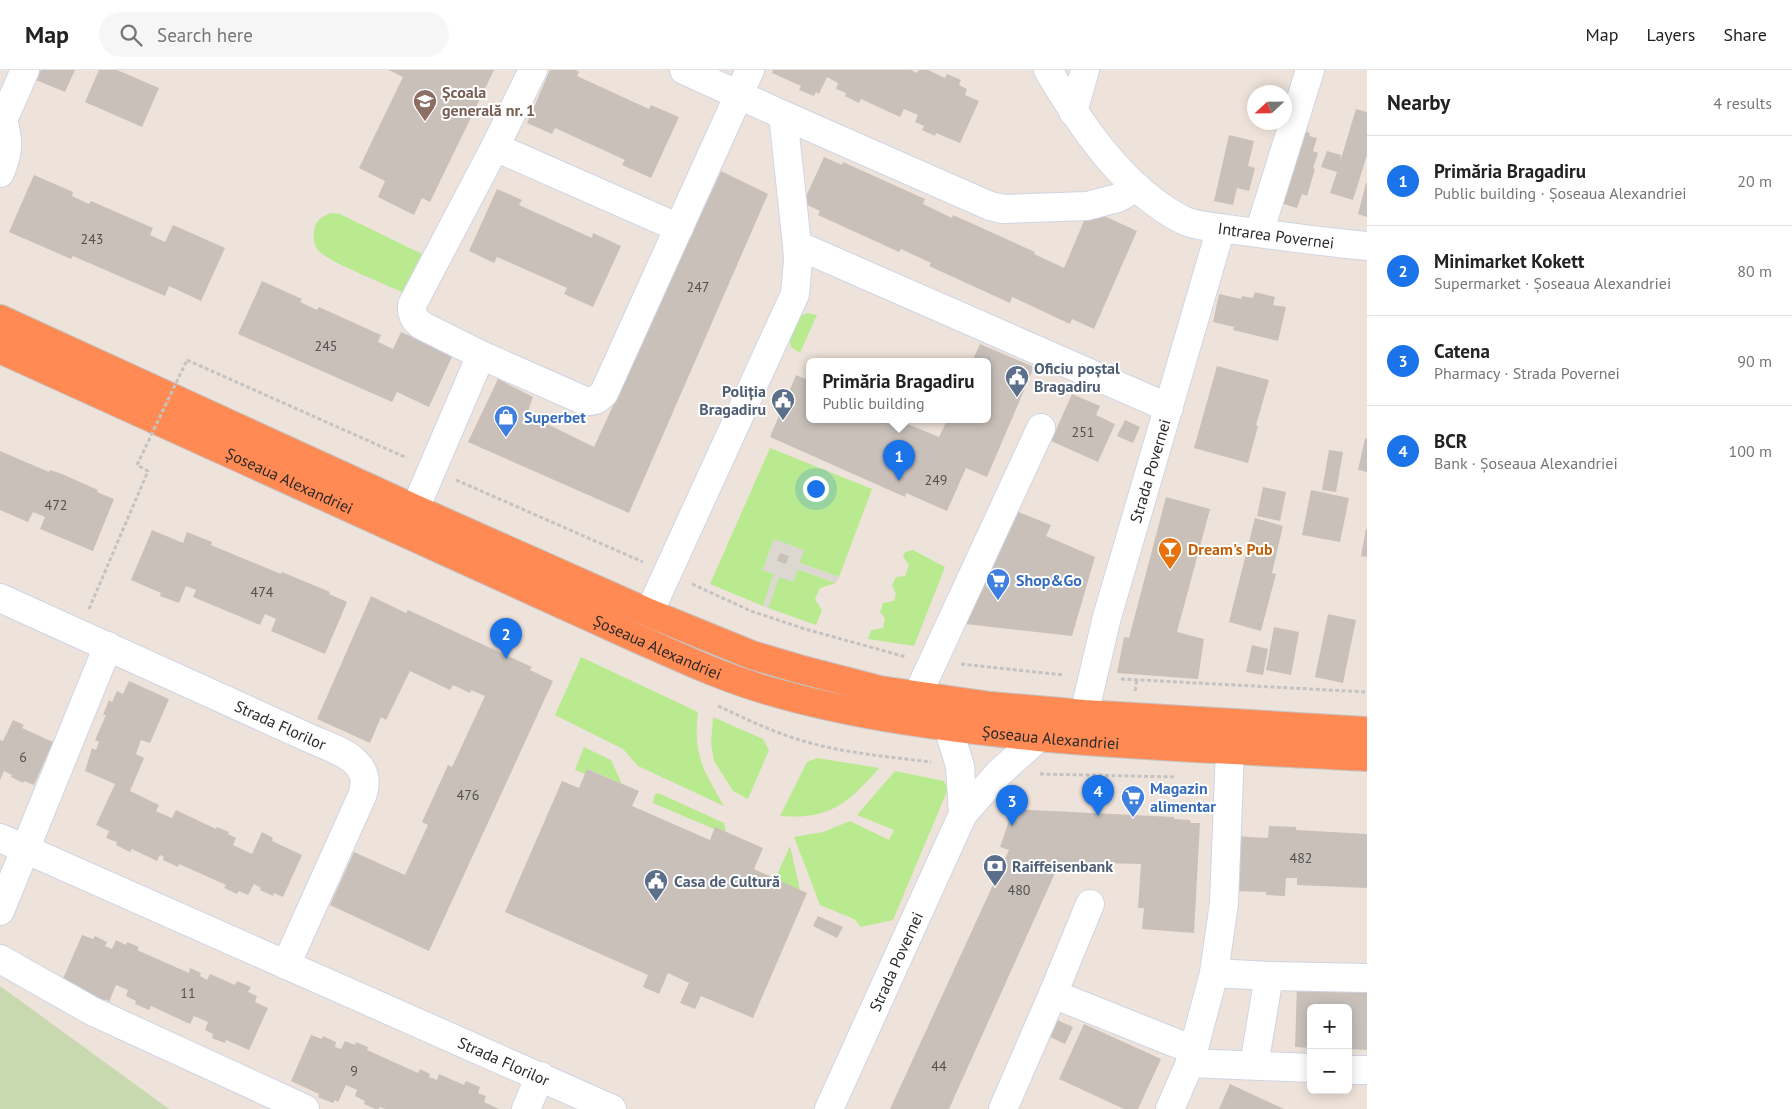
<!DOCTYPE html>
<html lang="en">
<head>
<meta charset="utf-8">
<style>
  :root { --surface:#fff; --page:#f6f6f6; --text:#222; --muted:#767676; --line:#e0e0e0; --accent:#1a73e8 }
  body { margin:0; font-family:"PT Sans",sans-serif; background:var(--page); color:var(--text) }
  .controls { position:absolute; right:15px; bottom:15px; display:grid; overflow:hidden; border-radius:8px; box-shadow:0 2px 12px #0003 }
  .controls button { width:45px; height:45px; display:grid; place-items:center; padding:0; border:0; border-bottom:1px solid var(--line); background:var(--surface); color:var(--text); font:25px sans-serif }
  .compass { position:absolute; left:1247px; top:15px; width:45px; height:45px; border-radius:50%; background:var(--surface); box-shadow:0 2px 12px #0003; rotate:248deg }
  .you { position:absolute; left:815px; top:418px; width:18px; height:18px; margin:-12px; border:4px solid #fff; border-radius:50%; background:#1a73e8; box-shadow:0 0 0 8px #1a73e833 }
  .badge { display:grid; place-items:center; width:32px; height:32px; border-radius:50%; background:var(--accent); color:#fff; font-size:16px; font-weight:700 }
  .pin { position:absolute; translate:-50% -41px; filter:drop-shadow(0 1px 2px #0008) }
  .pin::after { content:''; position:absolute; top:26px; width:18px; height:15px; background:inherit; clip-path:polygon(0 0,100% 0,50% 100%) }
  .popup { position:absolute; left:806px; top:288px; width:185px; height:65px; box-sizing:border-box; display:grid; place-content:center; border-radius:8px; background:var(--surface); filter:drop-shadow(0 1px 4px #0005); font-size:16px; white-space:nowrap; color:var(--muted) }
  .popup b { font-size:19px; color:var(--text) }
  .popup::after { content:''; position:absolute; left:50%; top:100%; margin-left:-10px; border:10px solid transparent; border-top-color:var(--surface) }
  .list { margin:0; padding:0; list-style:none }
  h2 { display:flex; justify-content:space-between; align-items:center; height:65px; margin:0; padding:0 20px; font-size:21px }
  h2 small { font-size:16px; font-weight:400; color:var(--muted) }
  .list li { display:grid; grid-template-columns:32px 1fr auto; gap:15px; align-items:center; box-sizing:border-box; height:90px; padding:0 20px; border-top:1px solid var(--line) }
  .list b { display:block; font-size:19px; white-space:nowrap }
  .list p { margin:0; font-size:16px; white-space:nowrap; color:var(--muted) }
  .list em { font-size:16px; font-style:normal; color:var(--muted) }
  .icon { flex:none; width:28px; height:28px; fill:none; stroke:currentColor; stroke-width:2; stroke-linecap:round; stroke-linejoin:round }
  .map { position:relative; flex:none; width:1367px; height:1039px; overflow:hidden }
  header { display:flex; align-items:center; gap:30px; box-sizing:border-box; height:70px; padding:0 25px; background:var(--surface); border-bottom:1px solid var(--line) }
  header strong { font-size:24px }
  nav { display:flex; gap:28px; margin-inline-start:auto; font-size:18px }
  .search { width:350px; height:45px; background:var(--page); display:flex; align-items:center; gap:12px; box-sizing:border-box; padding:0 18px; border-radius:28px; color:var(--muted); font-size:19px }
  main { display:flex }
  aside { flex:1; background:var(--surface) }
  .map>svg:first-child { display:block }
</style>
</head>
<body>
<header>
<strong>Map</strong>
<div class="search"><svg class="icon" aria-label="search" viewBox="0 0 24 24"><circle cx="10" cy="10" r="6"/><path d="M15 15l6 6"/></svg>Search here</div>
<nav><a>Map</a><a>Layers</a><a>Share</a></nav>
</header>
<main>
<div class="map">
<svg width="1367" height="1039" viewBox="0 0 1367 1039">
  <rect width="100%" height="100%" fill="#eee3da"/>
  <!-- green -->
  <g fill="#b9ea90">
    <path d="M 331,143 L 340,144 L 422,184 L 402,222 C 385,214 328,192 318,180 C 314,175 313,168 314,161 C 315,151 322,146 331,143 Z"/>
    <path d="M 807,243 L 817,245 L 800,283 L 791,277 L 789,266 L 799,247 Z"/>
    <path d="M 770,378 L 872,419 L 839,507 L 800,493 L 774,469 L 763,500 L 774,504 L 763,536 L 710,514 Z"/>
    <path d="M 913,480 L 945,497 L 914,576 L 868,569 L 871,560 L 883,558 L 885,548 L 880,542 L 883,533 L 894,531 L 896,524 L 892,515 L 896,507 L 905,506 L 909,495 L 903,487 L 905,482 Z"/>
    <path d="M 797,499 L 836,513 L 820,518 L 815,529 L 822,540 L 816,555 L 768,538 L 779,507 Z"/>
    <path d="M 581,587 L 698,642 C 693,686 703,699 724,736 L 638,696 L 623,679 L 555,645 Z"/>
    <path d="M 713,647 L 763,669 L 769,680 L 748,729 L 733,721 L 714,691 L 711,673 Z"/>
    <path d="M 584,677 L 611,690 L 622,714 L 588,699 L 585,704 L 575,700 Z"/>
    <path d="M 817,688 L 879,698 C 848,734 829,750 780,746 L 807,692 Z"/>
    <path d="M 895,701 L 944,711 L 948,719 L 893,850 L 861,857 L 854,849 L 820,835 L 794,767 L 823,762 L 850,751 L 889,770 L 894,760 L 857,745 Z"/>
    <path d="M 658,723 L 724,753 L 726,762 L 715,758 L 714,759 L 653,733 L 655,724 Z"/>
    <path d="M 790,776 L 800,820 L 775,809 Z"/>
  </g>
  <!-- cemetery -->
  <path fill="#c8d9af" d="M 0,916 L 169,1039 L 0,1039 Z"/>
  <!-- plaza -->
  <path fill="#ddd7d1" d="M 774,469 L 804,480 L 800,493 L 839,507 L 836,513 L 798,499 L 793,512 L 779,507 L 768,538 L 763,536 L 774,504 L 763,500 Z"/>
  <!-- building -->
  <g fill="#c9c0ba">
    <path d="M 41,0 L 75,0 L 65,22 L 36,10 Z"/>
    <path d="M 99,0 L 117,0 L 159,18 L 142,57 L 85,32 Z"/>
    <path d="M 389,0 L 494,0 L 430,132 L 422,128 L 414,145 L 378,127 L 385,111 L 359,98 L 403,7 Z"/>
    <path d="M 550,0 L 576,0 L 579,2 L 577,6 L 649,39 L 651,35 L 679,47 L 651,108 L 622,95 L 625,90 L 555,58 L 552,64 L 527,53 Z"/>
    <path d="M 773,0 L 911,0 L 917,3 L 919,0 L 928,0 L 945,8 L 947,4 L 961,10 L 959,15 L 967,19 L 965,25 L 979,31 L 960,73 L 936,63 L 935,66 L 922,60 L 924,56 L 915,52 L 918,45 L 904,39 L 900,47 L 861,29 L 859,33 L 845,26 L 846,23 L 836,19 L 838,13 L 827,7 L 819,24 L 816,22 L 814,26 L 799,20 L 801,16 L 772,3 Z"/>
    <path d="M 1356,39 L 1367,42 L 1367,85 L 1353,130 L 1330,123 L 1337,102 L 1321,97 L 1327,81 L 1341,85 L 1340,92 Z"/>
    <path d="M 1301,60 L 1310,63 L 1309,66 L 1317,68 L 1313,81 L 1318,83 L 1313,98 L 1315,99 L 1307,126 L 1302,124 L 1297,138 L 1280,133 Z"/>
    <path d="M 1229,65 L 1254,71 L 1248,96 L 1255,98 L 1249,121 L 1237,118 L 1233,135 L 1214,131 Z"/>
    <path d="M 824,87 L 842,95 L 843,92 L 925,129 L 923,134 L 952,148 L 953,145 L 1035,182 L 1034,184 L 1064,198 L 1089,139 L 1137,161 L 1094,259 L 1072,249 L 1070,254 L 1012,227 L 1010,233 L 929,196 L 931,193 L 901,179 L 899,182 L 818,145 L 820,141 L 803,133 Z"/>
    <path d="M 721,101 L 768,124 L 629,443 L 468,372 L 498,309 L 533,327 L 527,344 L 594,377 Z"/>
    <path d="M 34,105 L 73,122 L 72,126 L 89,134 L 91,131 L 153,158 L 150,165 L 165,172 L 173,155 L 225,178 L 201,231 L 169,216 L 165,226 L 73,186 L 71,189 L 9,162 Z"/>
    <path d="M 1366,113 L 1367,113 L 1367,147 L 1358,144 Z"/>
    <path d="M 497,119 L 522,130 L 519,135 L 592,168 L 593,163 L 621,176 L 593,237 L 564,224 L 567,218 L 497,187 L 494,193 L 469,181 Z"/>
    <path d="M 262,211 L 302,229 L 300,232 L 317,240 L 319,237 L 381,265 L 378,272 L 393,279 L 401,262 L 415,268 L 417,263 L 455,280 L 429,337 L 397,322 L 392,332 L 238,264 Z"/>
    <path d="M 1255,222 L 1275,227 L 1273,235 L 1286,237 L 1278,271 L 1233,260 L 1234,257 L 1213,252 L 1219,224 L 1241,229 L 1242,226 L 1253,228 Z"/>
    <path d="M 980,274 L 1034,297 L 987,407 L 966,398 L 947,441 L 906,423 L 905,427 L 770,367 L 796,305 L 810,311 L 810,350 L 898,350 L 939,367 L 947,350 L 988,350 L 988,292 L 972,292 Z"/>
    <path d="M 1217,296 L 1269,310 L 1256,355 L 1258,356 L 1248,393 L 1194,378 Z"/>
    <path d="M 1072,324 L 1100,336 L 1096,345 L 1115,354 L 1098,392 L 1051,371 Z"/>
    <path d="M 1125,350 L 1140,357 L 1133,373 L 1117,366 Z"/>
    <path d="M 1365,368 L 1367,369 L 1367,402 L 1358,400 Z"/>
    <path d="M 1329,380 L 1343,382 L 1336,422 L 1322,420 Z"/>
    <path d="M 0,381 L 49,402 L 50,400 L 62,404 L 98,420 L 97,422 L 114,429 L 93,481 L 40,459 L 45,447 L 33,442 L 28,452 L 0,440 Z"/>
    <path d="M 1263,417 L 1286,422 L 1280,451 L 1257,446 Z"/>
    <path d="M 1311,420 L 1349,428 L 1340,472 L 1302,465 Z"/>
    <path d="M 1166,427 L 1210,439 L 1177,562 L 1204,569 L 1198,609 L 1117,603 L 1124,567 L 1129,568 Z"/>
    <path d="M 1016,441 L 1051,455 L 1046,466 L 1095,487 L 1072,566 L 957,553 Z"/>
    <path d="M 1255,448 L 1283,456 L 1272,503 L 1276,504 L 1261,561 L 1229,552 Z"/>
    <path d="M 1366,459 L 1367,459 L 1367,487 L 1361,486 Z"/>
    <path d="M 152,460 L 183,473 L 187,462 L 212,472 L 211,475 L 281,504 L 282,502 L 330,522 L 329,524 L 347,532 L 325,584 L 271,561 L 276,549 L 265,544 L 260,555 L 193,527 L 196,520 L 186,516 L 179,533 L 160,526 L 161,523 L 131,510 Z"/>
    <path d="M 780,483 L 789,486 L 786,494 L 777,491 Z"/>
    <path d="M 371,526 L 406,543 L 408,540 L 532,597 L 530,600 L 553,611 L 429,881 L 330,835 L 354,782 L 405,805 L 428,755 L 422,752 L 448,695 L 452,697 L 485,626 L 471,620 L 470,623 L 453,615 L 450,620 L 410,601 L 386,650 L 381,647 L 370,673 L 317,649 Z"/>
    <path d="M 1328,544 L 1356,550 L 1343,613 L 1315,607 Z"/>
    <path d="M 1274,557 L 1299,562 L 1291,605 L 1266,600 Z"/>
    <path d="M 1252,575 L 1268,579 L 1263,605 L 1246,602 Z"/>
    <path d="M 129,611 L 169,629 L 150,673 L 141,670 L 136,684 L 144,688 L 130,721 L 159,735 L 156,741 L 172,748 L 176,740 L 216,759 L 217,757 L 229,762 L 228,764 L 236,768 L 233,775 L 252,784 L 262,762 L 273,768 L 272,771 L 302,785 L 283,827 L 274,823 L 273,826 L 260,820 L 261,818 L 254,814 L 248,825 L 239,821 L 237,824 L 224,818 L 226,815 L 179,794 L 178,797 L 163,790 L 164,787 L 160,785 L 157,791 L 132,779 L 130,782 L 116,775 L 117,772 L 106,768 L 109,761 L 96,755 L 115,714 L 85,701 L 92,678 L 96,680 L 99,672 L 95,670 L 106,645 L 103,645 L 109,630 L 112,632 L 117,621 L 123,624 Z"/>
    <path d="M 13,650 L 24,655 L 22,658 L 53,672 L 34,715 L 24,711 L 23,713 L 11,707 L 12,705 L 4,701 L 0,710 L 0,670 L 3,671 Z"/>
    <path d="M 587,699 L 639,721 L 632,736 L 710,770 L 715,757 L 763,778 L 754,799 L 807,823 L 753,948 L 701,926 L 695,939 L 680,933 L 689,913 L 668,903 L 659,924 L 643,917 L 648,905 L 505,842 L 562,711 L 579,718 Z"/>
    <path d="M 1013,739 L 1174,747 L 1174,749 L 1190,750 L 1191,753 L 1200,753 L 1194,863 L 1142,859 L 1144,838 L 1138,838 L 1141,794 L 1060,792 L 949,1039 L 890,1039 L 1009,780 L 1000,777 Z"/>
    <path d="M 1269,756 L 1296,757 L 1296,760 L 1367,764 L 1367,818 L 1297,815 L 1297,808 L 1286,808 L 1285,826 L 1266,825 L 1266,822 L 1233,821 L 1235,766 L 1268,768 Z"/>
    <path d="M 818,846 L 843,857 L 837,868 L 813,856 Z"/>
    <path d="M 82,865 L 93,869 L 95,866 L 107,872 L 105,876 L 112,879 L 116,870 L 126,875 L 127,872 L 139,877 L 137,880 L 189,903 L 190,898 L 201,903 L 200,906 L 207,910 L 210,904 L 235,915 L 237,911 L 251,917 L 248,922 L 257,926 L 255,932 L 268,938 L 249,980 L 226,970 L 225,973 L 212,968 L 213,964 L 205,960 L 208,952 L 194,946 L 190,954 L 151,936 L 149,940 L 135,934 L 136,931 L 126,926 L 128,920 L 116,915 L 109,932 L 106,929 L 104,933 L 89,927 L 91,924 L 62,911 Z"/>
    <path d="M 1297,915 L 1367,918 L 1367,980 L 1348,979 L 1348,938 L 1311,938 L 1311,978 L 1295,977 Z"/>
    <path d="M 1055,949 L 1073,957 L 1065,974 L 1048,966 Z"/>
    <path d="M 1084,954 L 1161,989 L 1138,1039 L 1124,1039 L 1059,1009 Z"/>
    <path d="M 311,965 L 322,969 L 323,966 L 336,972 L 335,977 L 341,979 L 345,971 L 355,975 L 356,972 L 368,977 L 367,980 L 418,1003 L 420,999 L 430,1004 L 429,1007 L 437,1010 L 439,1004 L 464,1015 L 466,1011 L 480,1017 L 478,1023 L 486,1026 L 484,1032 L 499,1039 L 385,1039 L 380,1037 L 379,1039 L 375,1039 L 364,1034 L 365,1031 L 355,1026 L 357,1020 L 346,1015 L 338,1032 L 335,1030 L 333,1033 L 318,1027 L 319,1024 L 291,1011 Z"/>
    <path d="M 1230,1014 L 1284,1039 L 1219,1039 Z"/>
  </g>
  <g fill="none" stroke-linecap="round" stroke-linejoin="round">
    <!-- minor casing -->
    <g stroke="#cfd5e4" stroke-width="30">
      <g id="minor">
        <path d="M 533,0 L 495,77 L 412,235 C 411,244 414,249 421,255 L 481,285 L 585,331 C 594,332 598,329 604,323 L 750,0"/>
        <path d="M 684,0 L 783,45 L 990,136 L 1003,139 L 1087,136 L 1118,128 L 1137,117"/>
        <path id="s1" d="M 1048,0 C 1081,56 1124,120 1183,150 C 1194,156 1222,158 1235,160 C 1279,166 1323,172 1367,176"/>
        <path d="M 1073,42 L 1085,0"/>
        <path d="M 3,50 L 25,0"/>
        <path d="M 495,77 L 679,158"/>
        <path d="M 0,103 C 9,81 9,72 3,50"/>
        <path d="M 1259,163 L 1310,0"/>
        <path d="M 797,175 L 1169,338"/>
        <path d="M 415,439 L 481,285"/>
        <path id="s2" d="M 0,528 L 309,668 C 335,680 375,689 362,726 L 286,895"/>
        <path d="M 649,543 L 795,224 L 798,191 L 797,175 L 783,45"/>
        <path d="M 917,626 L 1041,358"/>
        <path id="s3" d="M 1084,644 L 1107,547 L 1221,158"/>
        <path d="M 948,657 L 960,696 L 963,744"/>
        <path id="s4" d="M 0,768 L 612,1039"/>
        <path d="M 1090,834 L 1053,924 L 1193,980"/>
        <path d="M 0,841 L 108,576"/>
        <path d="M 0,889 L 92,941 L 305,1039"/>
        <path d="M 1214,903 L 1269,906 L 1254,995"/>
        <path d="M 1269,906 L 1367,908"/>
        <path d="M 1190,993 L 1311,998"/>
        <path d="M 1348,1000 L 1367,1000"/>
        <path d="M 526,1039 L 540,1006"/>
        <path id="s5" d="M 829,1039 L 963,744 L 999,703 L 1039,667"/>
        <path d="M 1003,1039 L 1053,924"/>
        <path d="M 1170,1039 L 1190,993 L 1214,903 L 1224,833 L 1230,680"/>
      </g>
    </g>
    <!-- highway casing -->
    <g stroke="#c3c3c3" stroke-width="30">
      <g id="highway">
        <path d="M 0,249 L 415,439 L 649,543 L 752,585 L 799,599 L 880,620 L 991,636 L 1084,644 L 1367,661"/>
        <path id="s6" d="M 0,279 L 636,568 C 681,588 726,609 773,622 C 860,647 949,658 1038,667 C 1148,677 1257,681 1367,687"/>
      </g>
    </g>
    <!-- path -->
    <g stroke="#c3c3c3" stroke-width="3" stroke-dasharray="4 2.5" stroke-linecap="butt">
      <path d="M 187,290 L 407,388"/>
      <path d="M 456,410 L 643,492"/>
      <path d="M 692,514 L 751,541 L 805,559 L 906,587"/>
      <path d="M 89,539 L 148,401 L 137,395"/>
      <path d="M 961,594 L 1064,605"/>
      <path d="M 1121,609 L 1367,622"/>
      <path d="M 1135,621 L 1137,609"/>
      <path d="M 718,636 C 740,646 762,657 785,665 C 831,682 882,686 931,692"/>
      <path d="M 1040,704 L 1176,707"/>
    </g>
    <!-- minor -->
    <use href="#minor" stroke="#fff" stroke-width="28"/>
    <!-- highway -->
    <use href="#highway" stroke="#ff8a53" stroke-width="28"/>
    <!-- path-bridge -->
    <path stroke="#c3c3c3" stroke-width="3" stroke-dasharray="4 2.5" stroke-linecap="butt" d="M 137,395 L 187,290"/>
  </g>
  <!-- icons -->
  <defs>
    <g id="school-pin" transform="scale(1.25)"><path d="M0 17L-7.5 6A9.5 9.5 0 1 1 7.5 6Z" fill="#8d6e63" stroke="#fff"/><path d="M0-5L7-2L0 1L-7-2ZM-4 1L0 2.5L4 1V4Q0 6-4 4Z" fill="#fff"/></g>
    <g id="civic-pin" transform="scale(1.25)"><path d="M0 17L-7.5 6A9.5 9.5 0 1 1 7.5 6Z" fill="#5c6f8a" stroke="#fff"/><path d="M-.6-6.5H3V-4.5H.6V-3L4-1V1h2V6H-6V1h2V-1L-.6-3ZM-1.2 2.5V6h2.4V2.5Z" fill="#fff"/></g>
    <g id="shop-pin" transform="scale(1.25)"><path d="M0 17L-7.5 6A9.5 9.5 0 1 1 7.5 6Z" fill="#3f7fe0" stroke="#fff"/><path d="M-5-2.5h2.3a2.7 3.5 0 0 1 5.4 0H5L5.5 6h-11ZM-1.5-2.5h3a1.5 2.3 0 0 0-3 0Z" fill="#fff"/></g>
    <g id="bar-pin" transform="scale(1.25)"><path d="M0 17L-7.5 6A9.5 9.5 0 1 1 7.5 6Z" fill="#e8710a" stroke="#fff"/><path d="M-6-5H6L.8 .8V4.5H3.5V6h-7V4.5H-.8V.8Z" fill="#fff"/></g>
    <g id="supermarket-pin" transform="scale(1.25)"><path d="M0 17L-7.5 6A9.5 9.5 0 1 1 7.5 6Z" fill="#3f7fe0" stroke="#fff"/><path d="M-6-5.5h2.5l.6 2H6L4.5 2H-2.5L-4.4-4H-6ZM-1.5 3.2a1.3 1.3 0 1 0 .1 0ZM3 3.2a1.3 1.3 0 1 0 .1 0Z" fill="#fff"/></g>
    <g id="bank-pin" transform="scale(1.25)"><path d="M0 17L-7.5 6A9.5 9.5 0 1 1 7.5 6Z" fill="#5c6f8a" stroke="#fff"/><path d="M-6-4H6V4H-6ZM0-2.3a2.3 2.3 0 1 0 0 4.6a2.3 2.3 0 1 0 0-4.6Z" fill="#fff"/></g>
  </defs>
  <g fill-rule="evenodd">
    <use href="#school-pin" x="425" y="31"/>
    <use href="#civic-pin" x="1017" y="307"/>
    <use href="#civic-pin" x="783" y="330"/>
    <use href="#shop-pin" x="506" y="347"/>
    <use href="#bar-pin" x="1170" y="479"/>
    <use href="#supermarket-pin" x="998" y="510"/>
    <use href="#supermarket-pin" x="1133" y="727"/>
    <use href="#bank-pin" x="995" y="796"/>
    <use href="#civic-pin" x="656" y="811"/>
  </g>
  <g text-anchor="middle" stroke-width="4" stroke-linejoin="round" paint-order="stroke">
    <!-- number labels -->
    <g font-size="14" fill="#52504e">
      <text x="92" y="174">243</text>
      <text x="698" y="222">247</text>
      <text x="326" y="281">245</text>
      <text x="1083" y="367">251</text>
      <text x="936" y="415">249</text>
      <text x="56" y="440">472</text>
      <text x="262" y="527">474</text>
      <text x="23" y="692">6</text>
      <text x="468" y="730">476</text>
      <text x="1301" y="793">482</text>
      <text x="1019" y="825">480</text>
      <text x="188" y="928">11</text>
      <text x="939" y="1001">44</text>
      <text x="354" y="1006">9</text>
    </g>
    <!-- education labels -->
    <g font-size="16" font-weight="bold" fill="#785e54" stroke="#fff" text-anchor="start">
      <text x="442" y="28">Școala<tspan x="442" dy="18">generală nr. 1</tspan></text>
    </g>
    <!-- street labels -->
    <g font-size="16" fill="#2a2a2a" stroke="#fff">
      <text dy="6" stroke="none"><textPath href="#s1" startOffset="299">Intrarea Povernei</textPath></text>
      <text dy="6" stroke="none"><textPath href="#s3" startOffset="252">Strada Povernei</textPath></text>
      <text dy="6" stroke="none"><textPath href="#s6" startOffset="318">Șoseaua Alexandriei</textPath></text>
      <text dy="6" stroke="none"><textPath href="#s6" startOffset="722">Șoseaua Alexandriei</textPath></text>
      <text dy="6" stroke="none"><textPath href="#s2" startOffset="308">Strada Florilor</textPath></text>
      <text dy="6" stroke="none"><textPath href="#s6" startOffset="1128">Șoseaua Alexandriei</textPath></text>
      <text dy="6" stroke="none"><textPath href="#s5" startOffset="162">Strada Povernei</textPath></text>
      <text dy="6" stroke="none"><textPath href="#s4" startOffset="551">Strada Florilor</textPath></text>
    </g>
    <!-- service labels -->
    <g font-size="16" font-weight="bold" fill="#4e5e75" stroke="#fff" text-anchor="start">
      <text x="1034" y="304">Oficiu poștal<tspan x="1034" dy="18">Bragadiru</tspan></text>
      <text x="766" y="327" text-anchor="end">Poliția<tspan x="766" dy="18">Bragadiru</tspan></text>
      <text x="1012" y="802">Raiffeisenbank</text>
      <text x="674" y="817">Casa de Cultură</text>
    </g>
    <!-- shop labels -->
    <g font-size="16" font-weight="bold" fill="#366cbe" stroke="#fff" text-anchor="start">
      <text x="524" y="353">Superbet</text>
      <text x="1016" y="516">Shop&amp;Go</text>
      <text x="1150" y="724">Magazin<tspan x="1150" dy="18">alimentar</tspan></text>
    </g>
    <!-- food labels -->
    <g font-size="16" font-weight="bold" fill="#c56008" stroke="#fff" text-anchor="start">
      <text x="1188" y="485">Dream's Pub</text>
    </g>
  </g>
</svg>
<div class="controls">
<button>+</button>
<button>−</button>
</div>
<svg class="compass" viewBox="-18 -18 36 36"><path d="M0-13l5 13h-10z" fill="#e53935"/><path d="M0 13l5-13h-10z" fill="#767676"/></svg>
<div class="you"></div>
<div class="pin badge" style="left:899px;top:411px">1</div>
<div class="popup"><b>Primăria Bragadiru</b>Public building</div>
<div class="pin badge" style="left:506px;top:589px">2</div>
<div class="pin badge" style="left:1012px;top:756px">3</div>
<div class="pin badge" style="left:1098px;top:746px">4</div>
</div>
<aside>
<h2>Nearby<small>4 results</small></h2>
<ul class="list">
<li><span class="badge">1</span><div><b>Primăria Bragadiru</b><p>Public building · Șoseaua Alexandriei</p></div><em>20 m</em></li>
<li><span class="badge">2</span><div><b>Minimarket Kokett</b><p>Supermarket · Șoseaua Alexandriei</p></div><em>80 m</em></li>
<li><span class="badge">3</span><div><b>Catena</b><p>Pharmacy · Strada Povernei</p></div><em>90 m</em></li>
<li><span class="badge">4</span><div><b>BCR</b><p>Bank · Șoseaua Alexandriei</p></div><em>100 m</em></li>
</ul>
</aside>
</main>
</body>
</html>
